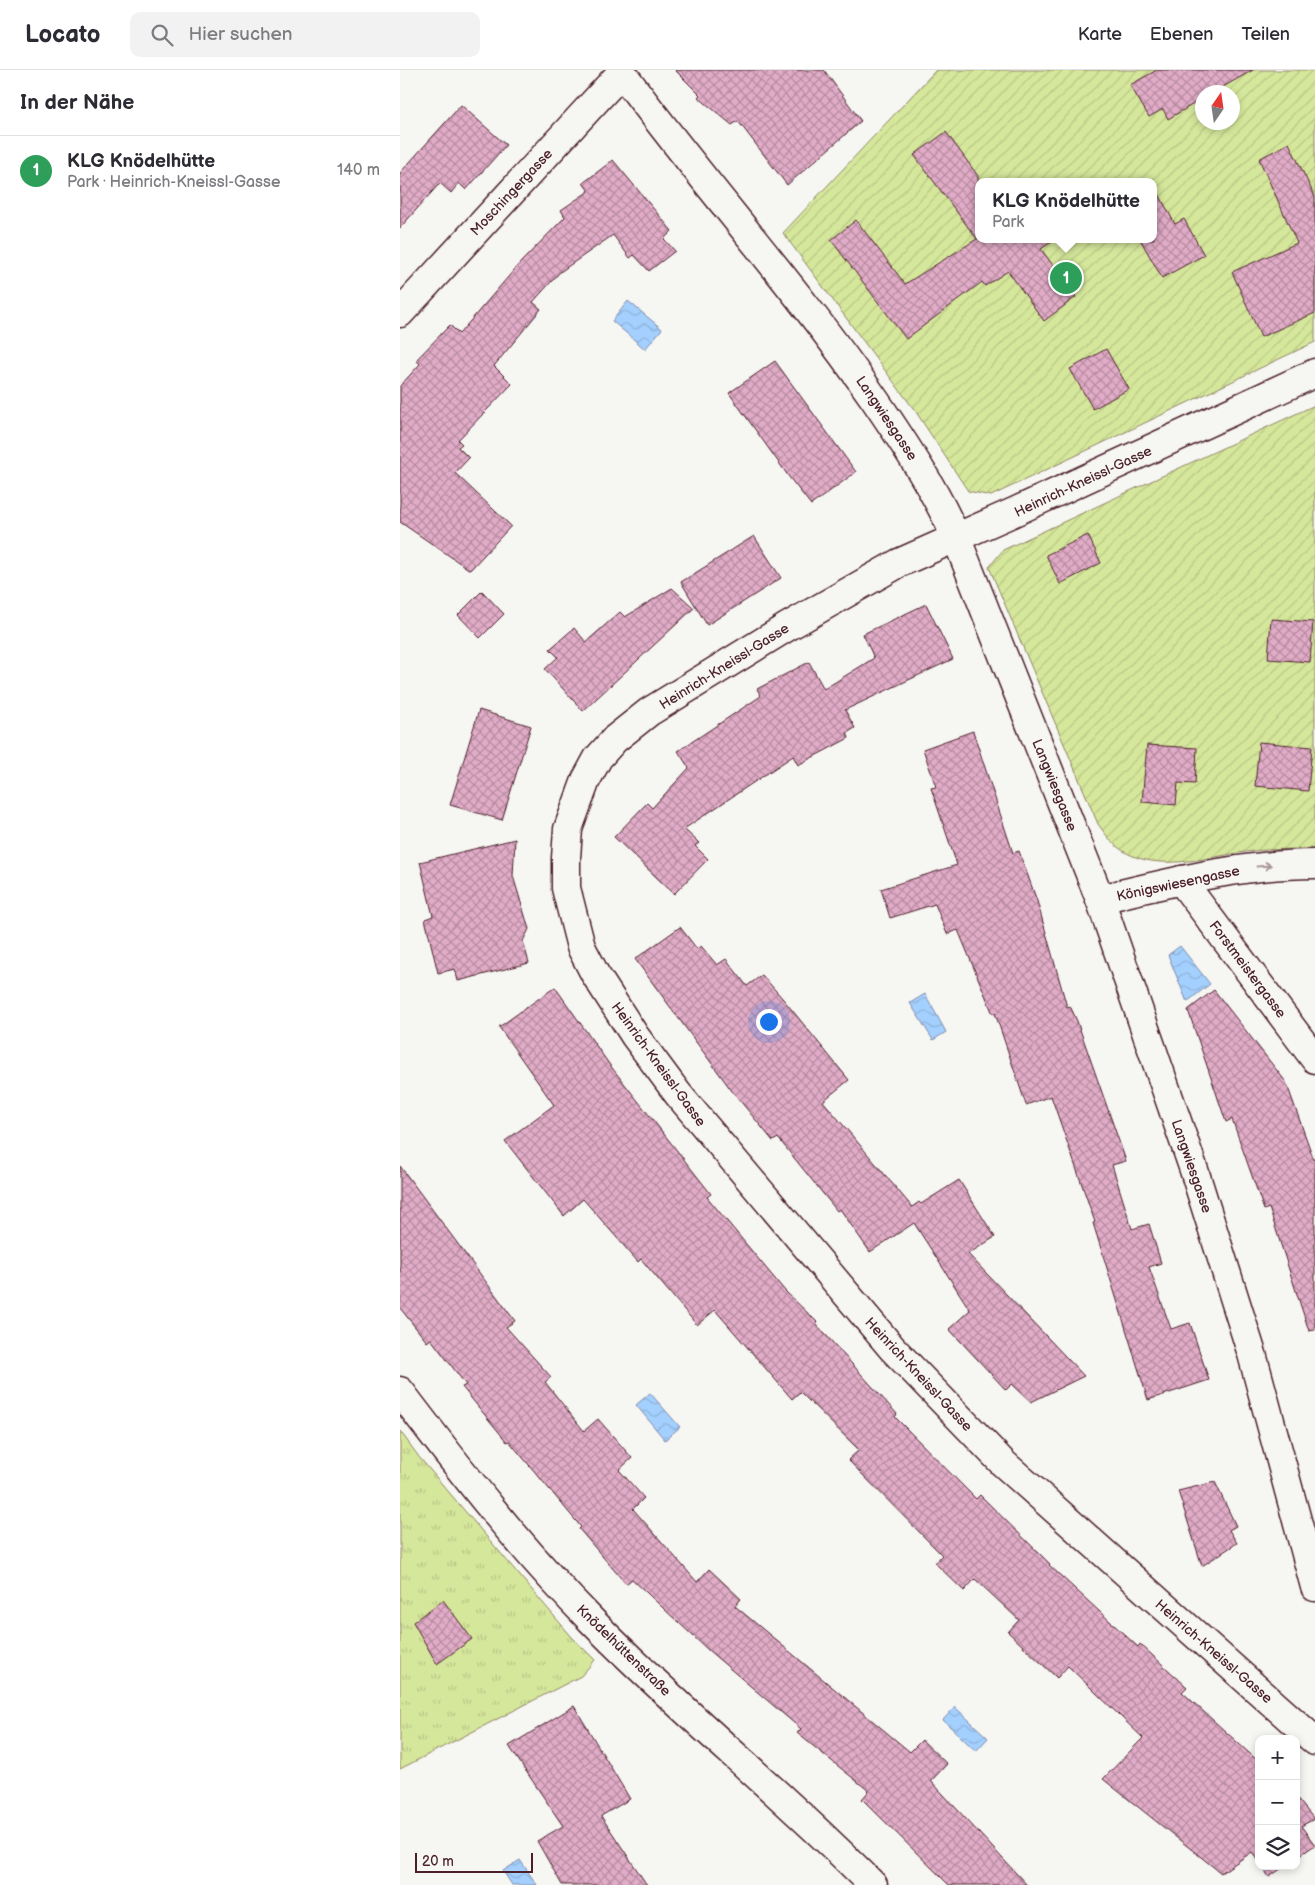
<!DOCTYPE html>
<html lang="de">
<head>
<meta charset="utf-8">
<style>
  :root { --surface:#fff; --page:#f2f2f3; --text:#2b2b33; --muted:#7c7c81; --line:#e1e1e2; --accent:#2563eb }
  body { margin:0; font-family:"Balsamiq Sans",sans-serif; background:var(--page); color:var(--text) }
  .controls { position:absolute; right:15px; bottom:15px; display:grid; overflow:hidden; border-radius:10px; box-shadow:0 2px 8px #0003 }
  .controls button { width:45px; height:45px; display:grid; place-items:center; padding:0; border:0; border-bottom:1px solid var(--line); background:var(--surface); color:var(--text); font:25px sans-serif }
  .compass { position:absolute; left:795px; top:15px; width:45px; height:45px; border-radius:50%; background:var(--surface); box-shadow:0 2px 8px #0003; rotate:13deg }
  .scale { position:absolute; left:15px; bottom:12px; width:118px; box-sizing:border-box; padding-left:5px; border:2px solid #4a1f2b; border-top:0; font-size:14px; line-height:18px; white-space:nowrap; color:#4a1f2b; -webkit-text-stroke:4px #f6f6f2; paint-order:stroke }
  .you { position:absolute; left:368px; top:951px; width:18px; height:18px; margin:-12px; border:4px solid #fff; border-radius:50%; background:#1a73e8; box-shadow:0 0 0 8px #1a73e833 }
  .badge { display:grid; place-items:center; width:32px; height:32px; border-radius:50%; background:var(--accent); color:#fff; font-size:16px; font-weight:700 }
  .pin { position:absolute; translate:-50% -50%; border:2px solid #fff; box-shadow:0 1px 5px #0006 }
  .popup { position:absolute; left:575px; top:108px; width:182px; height:65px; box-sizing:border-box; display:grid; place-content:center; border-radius:10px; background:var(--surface); filter:drop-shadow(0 1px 4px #0005); font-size:16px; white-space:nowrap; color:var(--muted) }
  .popup b { font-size:19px; color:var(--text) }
  .popup::after { content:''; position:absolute; left:50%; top:100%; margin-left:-10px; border:10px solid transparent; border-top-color:var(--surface) }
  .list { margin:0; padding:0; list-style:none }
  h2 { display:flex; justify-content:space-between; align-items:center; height:65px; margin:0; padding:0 20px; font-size:21px }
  h2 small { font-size:16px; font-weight:400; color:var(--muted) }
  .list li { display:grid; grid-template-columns:32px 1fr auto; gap:15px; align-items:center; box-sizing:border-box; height:70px; padding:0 20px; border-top:1px solid var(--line) }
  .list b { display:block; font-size:19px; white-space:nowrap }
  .list p { margin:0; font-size:16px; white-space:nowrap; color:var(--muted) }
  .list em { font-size:16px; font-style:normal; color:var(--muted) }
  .icon { flex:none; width:28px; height:28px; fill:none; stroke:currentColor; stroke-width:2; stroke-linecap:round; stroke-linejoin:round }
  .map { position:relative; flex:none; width:915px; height:1815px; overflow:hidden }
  header { display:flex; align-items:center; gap:30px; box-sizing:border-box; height:70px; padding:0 25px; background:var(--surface); border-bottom:1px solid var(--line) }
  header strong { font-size:24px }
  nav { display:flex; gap:28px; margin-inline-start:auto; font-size:18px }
  .search { width:350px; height:45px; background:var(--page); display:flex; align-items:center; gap:12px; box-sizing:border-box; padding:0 18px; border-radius:10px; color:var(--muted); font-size:19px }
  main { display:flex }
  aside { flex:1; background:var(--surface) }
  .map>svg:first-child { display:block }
</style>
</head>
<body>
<header>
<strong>Locato</strong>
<div class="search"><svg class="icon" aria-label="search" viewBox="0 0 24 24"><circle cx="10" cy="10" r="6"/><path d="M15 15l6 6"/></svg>Hier suchen</div>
<nav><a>Karte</a><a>Ebenen</a><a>Teilen</a></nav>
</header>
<main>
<aside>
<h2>In der Nähe<small></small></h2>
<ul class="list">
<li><span class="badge" style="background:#2e9e5b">1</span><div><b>KLG Knödelhütte</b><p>Park · Heinrich-Kneissl-Gasse</p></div><em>140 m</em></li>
</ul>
</aside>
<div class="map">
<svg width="915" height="1815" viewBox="0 0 915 1815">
  <defs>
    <pattern id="grass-tufts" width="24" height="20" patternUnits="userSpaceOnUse" patternTransform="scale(1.25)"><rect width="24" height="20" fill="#d5e79b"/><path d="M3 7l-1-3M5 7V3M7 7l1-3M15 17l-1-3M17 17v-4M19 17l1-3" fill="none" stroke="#b8c686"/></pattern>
    <pattern id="garden-furrows" width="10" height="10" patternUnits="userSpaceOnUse" patternTransform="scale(1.25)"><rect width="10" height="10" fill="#d5e79b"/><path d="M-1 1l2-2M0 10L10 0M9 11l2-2" fill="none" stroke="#b8c686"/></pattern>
    <pattern id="water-waves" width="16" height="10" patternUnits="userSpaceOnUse" patternTransform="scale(1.25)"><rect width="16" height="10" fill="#a3d0fe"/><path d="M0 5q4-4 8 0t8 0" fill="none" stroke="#8eb2da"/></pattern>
    <pattern id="building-cross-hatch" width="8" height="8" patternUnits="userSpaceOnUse" patternTransform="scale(1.25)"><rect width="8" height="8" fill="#e1acc7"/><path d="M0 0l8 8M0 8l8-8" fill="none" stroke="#b88ba2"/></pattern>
  </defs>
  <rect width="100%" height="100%" fill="#f6f6f2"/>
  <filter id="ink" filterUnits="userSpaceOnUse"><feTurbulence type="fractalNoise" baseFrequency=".02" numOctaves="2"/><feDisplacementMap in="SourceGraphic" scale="10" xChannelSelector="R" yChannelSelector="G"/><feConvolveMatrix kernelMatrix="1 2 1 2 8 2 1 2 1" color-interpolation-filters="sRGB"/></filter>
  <g filter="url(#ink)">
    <!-- grass -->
    <path fill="url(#grass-tufts)" stroke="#908363" d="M 0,1361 L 19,1387 L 171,1566 L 195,1590 L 181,1606 L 0,1699 Z"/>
    <!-- garden -->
    <g fill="url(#garden-furrows)" stroke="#908363" fill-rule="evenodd">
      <path d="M 536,0 L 915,0 L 915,272 L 591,426 L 568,421 L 516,342 L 383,163 ZM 802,22 L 832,22 L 832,52 L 802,52 ZM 578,112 L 754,112 L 754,169 L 578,169 Z"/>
      <path d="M 915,335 L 915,779 C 890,779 863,779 838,783 C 799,789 749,804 715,775 C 709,769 703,761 698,754 L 589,497 L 603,480 Z"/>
    </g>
    <!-- water -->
    <g fill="url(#water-waves)" stroke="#7f89aa">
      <path d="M 228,231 L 262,259 L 245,279 L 212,251 Z"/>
      <path d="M 780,876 L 810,914 L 787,932 L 768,885 Z"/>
      <path d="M 525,924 L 546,962 L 533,970 L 510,933 Z"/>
      <path d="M 250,1323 L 280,1357 L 265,1370 L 236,1335 Z"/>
      <path d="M 555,1637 L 588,1668 L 576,1681 L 543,1650 Z"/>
      <path d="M 120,1790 L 137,1815 L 112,1815 L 103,1801 Z"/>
    </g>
    <!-- building -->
    <g fill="url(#building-cross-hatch)" stroke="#4a1f2b">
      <path d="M 275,0 L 424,0 L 461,51 L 387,115 L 338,51 L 332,55 L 298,27 L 300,25 Z"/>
      <path d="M 757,0 L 853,0 L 814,22 L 802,22 L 802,29 L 768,49 L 763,39 L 749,47 L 730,15 Z"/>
      <path d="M 61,35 L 106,75 L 66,120 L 59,113 L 51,123 L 40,113 L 0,158 L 0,103 Z"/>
      <path d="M 546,62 L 578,106 L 578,169 L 656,169 L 641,179 L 676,227 L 644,251 L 608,201 L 585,216 L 582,212 L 506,269 L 431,170 L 456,150 L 505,214 L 577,169 L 514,85 Z"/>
      <path d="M 889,73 L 915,127 L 915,243 L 861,267 L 832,202 L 897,173 L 859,89 Z"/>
      <path d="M 213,90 L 272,161 L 264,169 L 275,181 L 249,201 L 234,185 L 230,188 L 213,165 L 160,202 L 133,232 L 141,239 L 94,296 L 112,314 L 58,370 L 62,374 L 58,377 L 69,388 L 55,403 L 111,456 L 70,500 L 0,452 L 0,316 L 20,294 L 16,290 L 50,255 L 59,264 L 121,192 L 165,147 L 161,140 L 189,121 L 183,113 Z"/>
      <path d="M 754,115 L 775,154 L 784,149 L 804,185 L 762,208 L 740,169 L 754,169 Z"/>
      <path d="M 706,279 L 729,319 L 693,339 L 670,299 Z"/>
      <path d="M 375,291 L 456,402 L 411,435 L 389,407 L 329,323 Z"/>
      <path d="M 688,465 L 701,493 L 660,514 L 646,485 Z"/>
      <path d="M 354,466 L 381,508 L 307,555 L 281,512 Z"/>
      <path d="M 272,518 L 294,538 L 183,641 L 145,599 L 158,587 L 150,579 L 174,558 L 186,572 L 220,542 L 225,547 Z"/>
      <path d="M 82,521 L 104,544 L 80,568 L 58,545 Z"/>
      <path d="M 526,534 L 553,589 L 445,640 L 455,658 L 447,663 L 449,668 L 398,695 L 393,686 L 284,759 L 299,773 L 295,776 L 308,789 L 274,824 L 214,767 L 247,733 L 252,738 L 289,698 L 278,681 L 361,626 L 357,619 L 409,592 L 424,619 L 474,588 L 463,564 Z"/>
      <path d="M 871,549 L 913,552 L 910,592 L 868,589 Z"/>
      <path d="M 79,640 L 131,656 L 102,750 L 50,735 Z"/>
      <path d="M 573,661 L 613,783 L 619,781 L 637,831 L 667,937 L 670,936 L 677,951 L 726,1091 L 712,1095 L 732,1159 L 749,1154 L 761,1193 L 749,1197 L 771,1259 L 790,1253 L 809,1310 L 748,1330 L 693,1153 L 695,1152 L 651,1026 L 626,1035 L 595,943 L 593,944 L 558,860 L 547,864 L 535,834 L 490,848 L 481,819 L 557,795 L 531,718 L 536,717 L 523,679 Z"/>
      <path d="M 859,672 L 912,677 L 908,721 L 855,716 Z"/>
      <path d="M 747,675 L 797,678 L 795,714 L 778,713 L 776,735 L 742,732 Z"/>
      <path d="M 115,769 L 113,806 L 129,859 L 123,871 L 129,893 L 58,911 L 55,899 L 38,903 L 25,849 L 33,846 L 20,792 Z"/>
      <path d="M 280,857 L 297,879 L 301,876 L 317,895 L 326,889 L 347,916 L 362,905 L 383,929 L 449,1010 L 423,1031 L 512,1137 L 519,1132 L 521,1134 L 559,1110 L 595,1167 L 568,1184 L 684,1306 L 631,1332 L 612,1314 L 606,1320 L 549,1259 L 570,1240 L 514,1153 L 470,1182 L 440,1139 L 437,1141 L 378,1068 L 373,1071 L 332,1021 L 235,889 Z"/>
      <path d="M 155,917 L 209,994 L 311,1124 L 307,1127 L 385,1221 L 418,1253 L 416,1254 L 497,1344 L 495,1347 L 576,1429 L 580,1425 L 650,1494 L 649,1495 L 738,1577 L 740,1574 L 787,1617 L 782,1622 L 859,1692 L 859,1791 L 852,1782 L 821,1803 L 703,1709 L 743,1668 L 668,1596 L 657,1608 L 608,1562 L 619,1550 L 575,1509 L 564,1521 L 535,1493 L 542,1485 L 448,1390 L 459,1380 L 400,1322 L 392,1329 L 315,1240 L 297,1255 L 241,1189 L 238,1192 L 183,1129 L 164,1146 L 105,1071 L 154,1035 L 99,957 Z"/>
      <path d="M 814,920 L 886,1012 L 915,1093 L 915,1260 L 909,1261 L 869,1138 L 864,1140 L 832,1049 L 826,1052 L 788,940 Z"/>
      <path d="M 0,1096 L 115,1251 L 106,1257 L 151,1307 L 145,1312 L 184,1361 L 198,1349 L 232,1388 L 219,1400 L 244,1428 L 233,1439 L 297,1512 L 309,1499 L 341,1529 L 335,1536 L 510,1682 L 522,1670 L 547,1694 L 531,1711 L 627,1815 L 549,1815 L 462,1729 L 469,1721 L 397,1663 L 401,1659 L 308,1580 L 232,1509 L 226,1514 L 179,1459 L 181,1457 L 109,1371 L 107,1372 L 62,1317 L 66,1315 L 31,1269 L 27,1272 L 0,1238 Z"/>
      <path d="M 815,1412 L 836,1456 L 829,1460 L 837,1473 L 802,1496 L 778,1421 Z"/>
      <path d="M 43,1530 L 72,1569 L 37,1594 L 13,1552 Z"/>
      <path d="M 174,1636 L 230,1729 L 201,1746 L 247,1815 L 162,1815 L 137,1771 L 163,1756 L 109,1676 Z"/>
      <path d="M 896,1727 L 914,1749 L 901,1756 L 915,1775 L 896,1788 Z"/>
      <path d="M 862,1796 L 885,1796 L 869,1807 Z"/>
    </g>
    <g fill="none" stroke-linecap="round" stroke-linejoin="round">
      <!-- minor casing -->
      <g stroke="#4a1f2b" stroke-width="31">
        <g id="minor">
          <path d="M 220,0 C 302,112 396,216 475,330 C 505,374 534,418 556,467 L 700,829 L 794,1100 L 852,1284 L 915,1517"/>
          <path d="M 0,243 L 222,2"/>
          <path d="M 915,303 L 614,442 L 499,493 L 387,557 L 249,642 L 215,669 L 198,688 L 186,710 L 168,759 L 166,788 L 166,818 L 181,877 L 195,904 L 235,966 L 278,1024 L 492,1278 L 603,1393 L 915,1671"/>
          <path d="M 781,810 L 915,989"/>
          <path d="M 700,829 C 772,812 841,794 915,794"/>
          <path d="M 0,1321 C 60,1400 121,1479 191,1550 C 281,1642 382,1723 473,1815"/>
        </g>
      </g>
      <!-- minor -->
      <use href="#minor" stroke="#f6f6f2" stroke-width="28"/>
    </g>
    <!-- one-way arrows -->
    <defs><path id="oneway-shaft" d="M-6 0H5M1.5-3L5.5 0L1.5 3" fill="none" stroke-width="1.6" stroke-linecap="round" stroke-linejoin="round" transform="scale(1.25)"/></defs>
    <use stroke="#a99598" href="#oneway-shaft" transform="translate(864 796) rotate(-4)"/>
  </g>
  <g text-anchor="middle" stroke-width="4" stroke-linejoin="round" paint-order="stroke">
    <!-- street labels -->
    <g font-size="14" fill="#4a1f2b" stroke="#f6f6f2">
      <text transform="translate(111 122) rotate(-47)" y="5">Moschingergasse</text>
      <text transform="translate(487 348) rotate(56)" y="5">Langwiesgasse</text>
      <text transform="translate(683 411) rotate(-25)" y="5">Heinrich-Kneissl-Gasse</text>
      <text transform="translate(324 596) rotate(-32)" y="5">Heinrich-Kneissl-Gasse</text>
      <text transform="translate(655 715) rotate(68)" y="5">Langwiesgasse</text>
      <text transform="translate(778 813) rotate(-12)" y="5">Königswiesengasse</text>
      <text transform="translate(848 899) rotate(53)" y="5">Forstmeistergasse</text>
      <text transform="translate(259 994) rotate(54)" y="5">Heinrich-Kneissl-Gasse</text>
      <text transform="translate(792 1096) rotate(71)" y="5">Langwiesgasse</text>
      <text transform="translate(519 1304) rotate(47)" y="5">Heinrich-Kneissl-Gasse</text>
      <text transform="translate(224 1580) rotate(44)" y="5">Knödelhüttenstraße</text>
      <text transform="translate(814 1581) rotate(41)" y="5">Heinrich-Kneissl-Gasse</text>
    </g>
  </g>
</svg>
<div class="controls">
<button>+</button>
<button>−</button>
<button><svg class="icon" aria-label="layers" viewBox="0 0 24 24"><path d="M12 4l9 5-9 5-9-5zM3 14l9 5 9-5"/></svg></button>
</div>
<svg class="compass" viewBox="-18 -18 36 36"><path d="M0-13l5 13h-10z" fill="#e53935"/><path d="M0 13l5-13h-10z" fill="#7c7c81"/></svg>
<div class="scale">20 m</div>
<div class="you"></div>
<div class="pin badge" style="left:666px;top:208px;background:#2e9e5b">1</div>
<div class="popup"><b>KLG Knödelhütte</b>Park</div>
</div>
</main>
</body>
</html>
